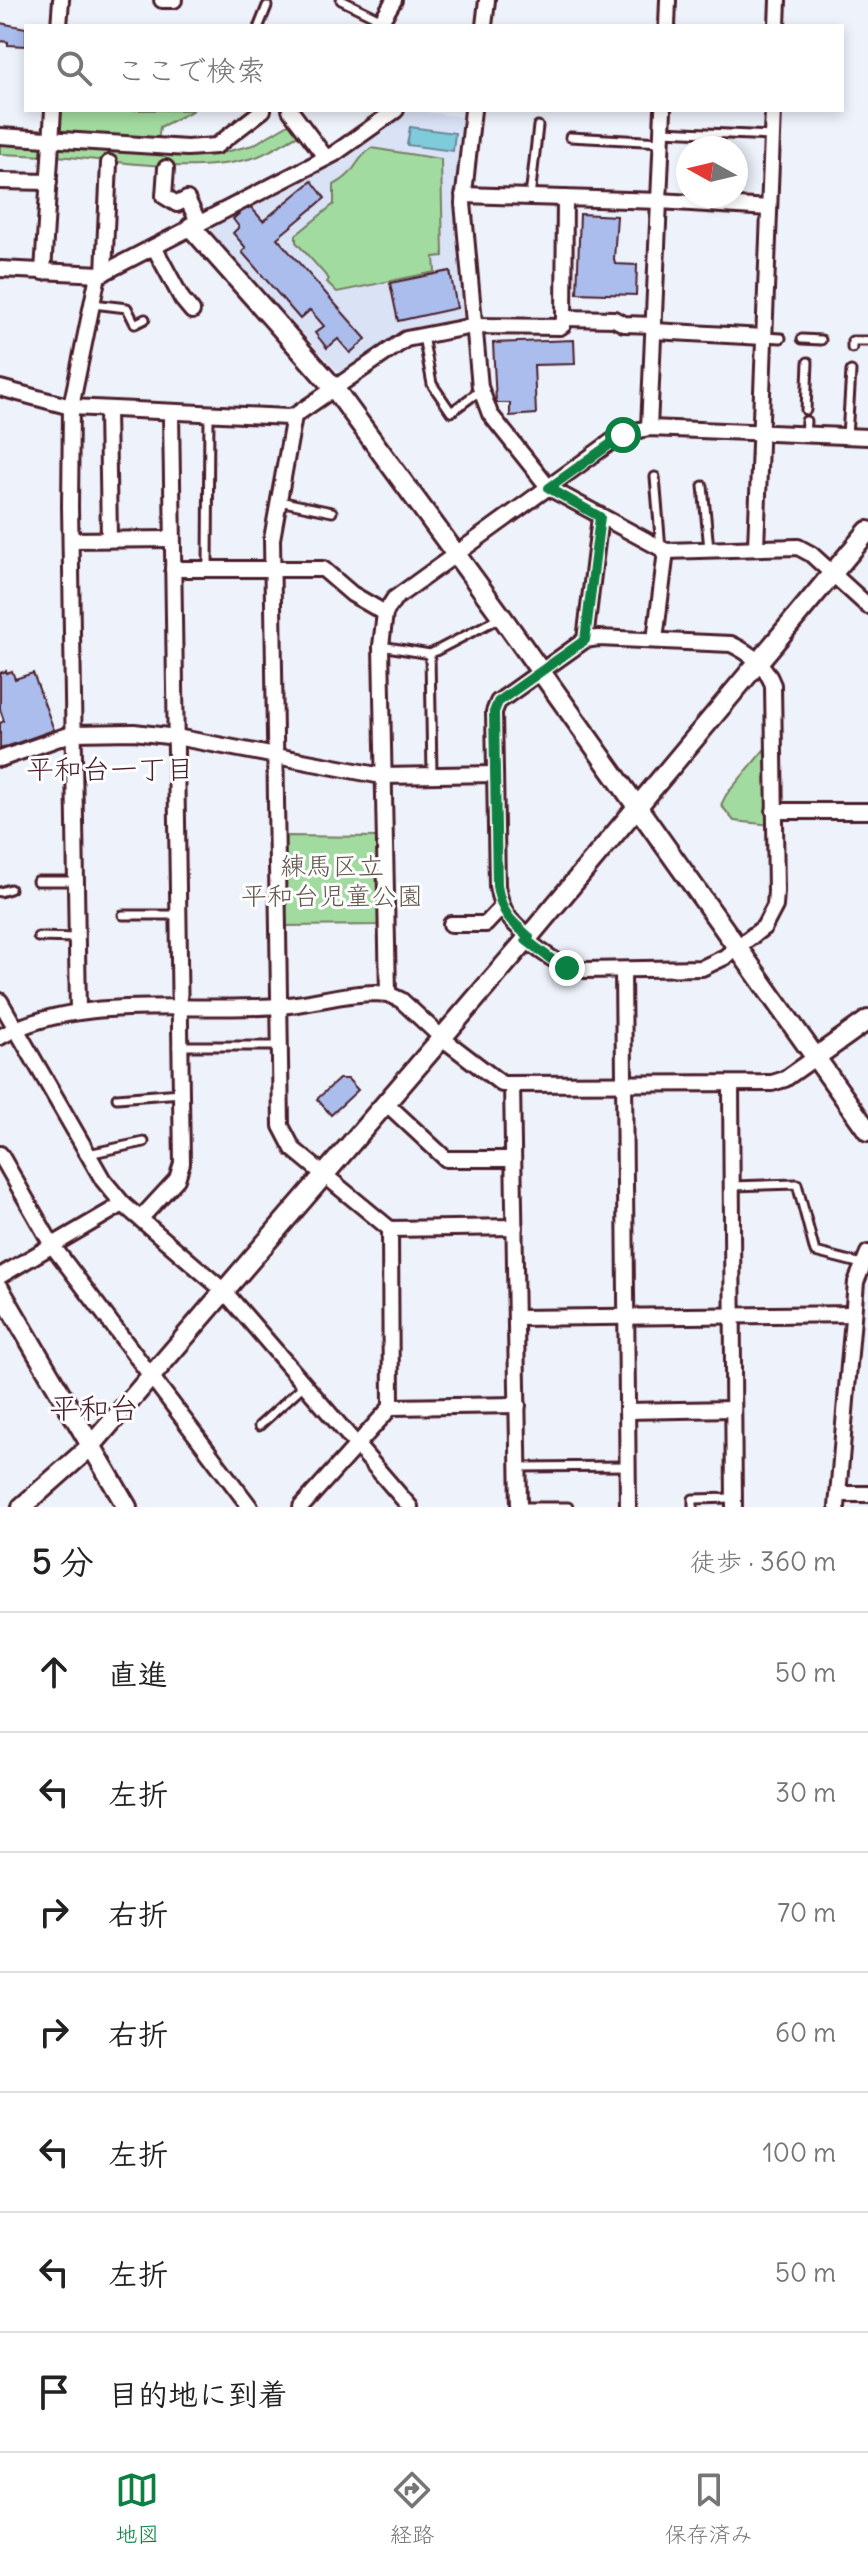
<!DOCTYPE html>
<html lang="ja">
<head>
<meta charset="utf-8">
<style>
  :root { --surface:#fff; --page:#f6f6f6; --text:#222; --muted:#767676; --line:#e0e0e0; --accent:#0b8043 }
  body { margin:0; font-family:Delius,"Klee One",sans-serif; background:var(--page); color:var(--text) }
  .compass { position:absolute; left:676px; top:136px; width:72px; height:72px; border-radius:50%; background:var(--surface); box-shadow:0 4px 12px #0003; rotate:278deg }
  .stop { position:absolute; width:24px; height:24px; margin:-18px; border:6px solid #0b8043; border-radius:50%; background:#fff }
  .stop.end { background:#0b8043; border-color:#fff; box-shadow:0 2px 8px #0008 }
  .list { margin:0; padding:0; list-style:none }
  h2 { display:flex; justify-content:space-between; align-items:center; height:104px; margin:0; padding:0 32px; font-size:34px }
  h2 small { font-size:26px; font-weight:400; color:var(--muted) }
  .list li { display:grid; grid-template-columns:52px 1fr auto; gap:24px; align-items:center; box-sizing:border-box; height:120px; padding:0 32px; border-top:2px solid var(--line) }
  .list b { display:block; font-size:30px; white-space:nowrap }
  .list em { font-size:26px; font-style:normal; color:var(--muted) }
  .icon { flex:none; width:44px; height:44px; fill:none; stroke:currentColor; stroke-width:2; stroke-linecap:round; stroke-linejoin:round }
  .map { position:relative; flex:none; width:868px; height:1507px; overflow:hidden }
  .search { position:absolute; background:var(--surface); box-shadow:0 4px 12px #0003; left:24px; right:24px; top:24px; height:88px; display:flex; align-items:center; gap:20px; box-sizing:border-box; padding:0 28px; border-radius:0px; color:var(--muted); font-size:30px }
  .sheet { height:944px; background:var(--surface) }
  nav { display:flex; justify-content:space-around; align-items:center; box-sizing:border-box; height:112px; border-top:2px solid var(--line); background:var(--surface); font-size:22px; color:var(--muted) }
  nav a { display:grid; justify-items:center; gap:4px }
  nav .on { color:var(--accent) }
  .map>svg:first-child { display:block }
</style>
</head>
<body>
<div class="map">
<svg width="868" height="1507" viewBox="0 0 868 1507">
  <rect width="100%" height="100%" fill="#eef2fb"/>
  <filter id="ink" filterUnits="userSpaceOnUse"><feTurbulence type="fractalNoise" baseFrequency=".0125" numOctaves="2"/><feDisplacementMap in="SourceGraphic" scale="16" xChannelSelector="R" yChannelSelector="G"/><feConvolveMatrix kernelMatrix="1 2 1 2 8 2 1 2 1" color-interpolation-filters="sRGB"/></filter>
  <g filter="url(#ink)">
    <!-- built -->
    <path fill="#dae2f6" d="M 410,110 L 463,117 L 466,125 L 454,209 L 463,319 L 459,323 L 400,333 L 345,372 L 338,372 L 211,233 L 212,226 L 248,204 L 344,161 L 380,127 Z"/>
    <!-- green -->
    <g fill="#a2db9f" stroke="#767d65" stroke-width="2">
      <path d="M 60,110 L 194,110 L 160,127 L 158,141 L 60,135 Z"/>
      <path d="M 292,122 L 300,134 C 285,142 271,152 256,157 C 195,176 119,161 57,156 L 58,147 L 61,145 L 196,155 L 221,153 L 253,145 Z"/>
      <path d="M 0,142 L 45,145 L 45,156 L 0,154 Z"/>
      <path d="M 371,148 L 441,159 L 443,256 L 434,257 L 435,272 L 337,292 L 327,282 L 329,279 L 296,242 L 296,235 L 334,204 L 334,185 C 357,173 353,162 371,148 Z"/>
      <path d="M 769,744 L 771,825 L 734,821 L 721,805 L 726,795 Z"/>
      <path d="M 285,836 L 377,837 L 379,925 L 284,926 Z"/>
    </g>
    <!-- water -->
    <path fill="#7ecbdc" stroke="#698695" stroke-width="2" d="M 410,127 L 455,133 L 453,151 L 407,145 Z"/>
    <!-- building -->
    <g fill="#aabdec" stroke="#4a1f2b" stroke-width="2">
      <path d="M 0,23 L 26,28 L 26,46 L 8,45 L 8,42 L 0,41 Z"/>
      <path d="M 312,181 L 325,198 L 277,238 L 366,339 L 350,353 L 338,339 L 327,348 L 315,333 L 324,326 L 310,310 L 300,319 L 242,252 L 246,248 L 233,233 L 239,227 L 233,219 L 249,205 L 263,221 Z"/>
      <path d="M 580,214 L 617,216 L 614,259 L 615,264 L 637,265 L 636,295 L 577,293 Z"/>
      <path d="M 450,271 L 457,308 L 398,321 L 390,283 Z"/>
      <path d="M 574,340 L 575,364 L 534,365 L 536,414 L 510,416 L 510,403 L 496,403 L 493,343 Z"/>
      <path d="M 6,671 L 6,673 L 12,671 L 15,679 L 33,673 L 54,730 L 0,749 L 0,723 L 4,721 L 0,709 L 0,673 Z"/>
      <path d="M 339,1079 L 348,1079 L 358,1090 L 331,1115 L 317,1099 Z"/>
    </g>
    <g fill="none" stroke-linecap="round" stroke-linejoin="round">
      <!-- service casing -->
      <g stroke="#4a1f2b" stroke-width="13">
        <g id="service">
          <path d="M 341,0 L 382,20"/>
          <path d="M 259,26 L 267,6"/>
          <path d="M 663,131 L 772,136"/>
          <path d="M 570,137 L 662,142"/>
          <path d="M 530,197 L 538,126"/>
          <path d="M 93,304 L 127,308 L 135,324 L 145,319"/>
          <path d="M 423,336 L 432,384 L 451,412 L 481,390"/>
          <path d="M 764,337 L 781,338"/>
          <path d="M 802,339 L 821,340"/>
          <path d="M 852,348 L 852,341 L 868,341"/>
          <path d="M 806,410 L 808,362"/>
          <path d="M 805,435 L 806,421"/>
          <path d="M 847,436 L 851,371"/>
          <path d="M 655,477 L 661,549"/>
          <path d="M 703,486 L 709,549"/>
          <path d="M 279,501 L 332,512"/>
          <path d="M 208,569 L 209,412"/>
          <path d="M 381,646 L 430,654 L 501,617"/>
          <path d="M 430,654 L 432,775"/>
          <path d="M 37,881 L 75,881"/>
          <path d="M 0,892 L 10,889"/>
          <path d="M 123,915 L 178,915"/>
          <path d="M 38,937 L 76,938"/>
          <path d="M 180,1046 L 279,1046"/>
          <path d="M 117,1098 L 181,1093"/>
          <path d="M 88,1154 L 144,1142"/>
          <path d="M 732,1186 L 797,1184 L 815,1252 L 862,1264"/>
          <path d="M 259,1426 L 305,1384"/>
          <path d="M 519,1467 L 628,1466"/>
          <path d="M 519,1507 L 568,1507"/>
          <path d="M 693,1507 L 693,1499 L 734,1498"/>
        </g>
      </g>
      <!-- minor casing -->
      <g stroke="#4a1f2b" stroke-width="20">
        <g id="minor">
          <path d="M 162,0 L 174,0"/>
          <path d="M 59,26 L 61,0"/>
          <path d="M 375,26 L 382,20 L 394,0"/>
          <path d="M 484,26 L 487,0"/>
          <path d="M 667,26 L 668,0"/>
          <path d="M 777,26 L 778,0"/>
          <path d="M 290,110 L 326,158"/>
          <path d="M 473,110 L 463,203 L 480,387 L 490,414 L 549,488 L 666,551 L 798,547 L 811,554 L 868,606"/>
          <path d="M 0,136 L 187,148 L 216,146 L 263,110"/>
          <path d="M 166,168 L 164,196 L 177,204 L 187,199 L 199,223"/>
          <path d="M 0,181 L 49,182"/>
          <path d="M 463,195 L 660,201 L 769,208"/>
          <path d="M 154,247 L 182,299 L 192,311"/>
          <path d="M 0,269 L 101,274 L 334,154 L 396,110"/>
          <path d="M 43,272 L 53,110"/>
          <path d="M 104,273 L 109,163"/>
          <path d="M 564,318 L 614,319 L 624,324 L 654,325"/>
          <path d="M 654,331 L 764,337"/>
          <path d="M 0,388 L 71,407 L 288,417 L 294,416 L 406,339 L 473,326 L 560,327 L 563,325 L 564,318 L 565,198"/>
          <path d="M 107,409 L 109,539"/>
          <path d="M 294,416 L 272,539 L 281,1126 L 293,1149 L 390,1229 L 391,1407"/>
          <path d="M 649,428 L 663,110"/>
          <path d="M 71,540 L 172,539"/>
          <path d="M 756,547 L 773,110"/>
          <path d="M 173,569 L 323,569 L 352,594 L 385,613"/>
          <path d="M 585,640 L 600,517"/>
          <path d="M 655,640 L 666,551"/>
          <path d="M 0,759 L 74,733 L 134,732 L 176,737 L 382,776 L 495,774"/>
          <path d="M 774,811 L 868,811"/>
          <path d="M 451,924 L 486,924 L 501,908"/>
          <path d="M 526,940 C 546,955 560,967 585,970 L 702,968 L 725,957 L 764,927 L 775,906 L 776,891 L 773,685 C 765,664 750,653 731,644 L 598,638 L 585,640 L 498,702 L 494,712 L 497,886 C 502,913 508,919 529,937"/>
          <path d="M 623,970 L 628,1507"/>
          <path d="M 388,994 L 381,646 L 385,613 L 394,599 L 615,439 L 630,432 L 649,428 L 868,437"/>
          <path d="M 0,1001 L 103,1180 L 123,1204 L 224,1291 L 410,1507"/>
          <path d="M 78,1011 L 70,506 L 71,407 L 98,275"/>
          <path d="M 0,1037 C 77,993 191,1013 278,1006 C 311,1004 343,993 375,993 L 388,994 L 401,1000 L 442,1038 L 502,1084 L 772,1083 L 785,1079 L 816,1057"/>
          <path d="M 512,1084 L 519,1507"/>
          <path d="M 731,1085 L 734,1507"/>
          <path d="M 386,1103 L 446,1159 L 513,1159"/>
          <path d="M 0,1154 L 52,1245 L 250,1507"/>
          <path d="M 141,1218 L 177,1179 L 182,1163 L 171,413"/>
          <path d="M 390,1229 L 515,1227"/>
          <path d="M 0,1276 L 123,1204"/>
          <path d="M 516,1318 L 853,1314"/>
          <path d="M 627,1411 L 732,1409"/>
          <path d="M 839,1494 L 868,1494"/>
          <path d="M 301,1507 L 391,1407 L 518,1405"/>
          <path d="M 837,1507 L 856,1282 L 868,1253"/>
        </g>
      </g>
      <!-- tertiary casing -->
      <g stroke="#4a1f2b" stroke-width="24">
        <g id="tertiary">
          <path d="M 191,227 L 334,388 L 502,617 L 868,1131"/>
          <path d="M 816,1057 L 868,1020"/>
          <path d="M 0,1290 L 127,1507"/>
          <path d="M 22,1507 L 91,1446 L 526,940 L 868,531"/>
        </g>
      </g>
      <!-- service -->
      <use href="#service" stroke="#fff" stroke-width="7"/>
      <!-- minor -->
      <use href="#minor" stroke="#fff" stroke-width="14"/>
      <!-- tertiary -->
      <use href="#tertiary" stroke="#fff" stroke-width="18"/>
    </g>
  </g>
  <g fill="none" stroke-linecap="round" stroke-linejoin="round" filter="url(#ink)">
    <!-- route -->
    <path stroke="#0b8043" stroke-width="10" d="M 567,968 L 551,959 L 526,940 L 529,937 C 508,919 502,913 497,886 L 494,712 L 498,702 L 585,640 L 600,517 L 549,488 L 623,435"/>
  </g>
  <g text-anchor="middle" stroke-width="6" stroke-linejoin="round" paint-order="stroke">
    <!-- park labels -->
    <g font-size="26" fill="#64574e" stroke="#fff">
      <text x="332" y="875">練馬区立<tspan x="332" dy="30">平和台児童公園</tspan></text>
    </g>
    <!-- neighbourhood labels -->
    <g font-size="28" fill="#4a1f2b" stroke="#fff">
      <text x="110" y="779">平和台一丁目</text>
    </g>
    <!-- quarter labels -->
    <g font-size="30" fill="#4a1f2b" stroke="#fff">
      <text x="94" y="1419">平和台</text>
    </g>
  </g>
</svg>
<svg class="compass" viewBox="-18 -18 36 36"><path d="M0-13l5 13h-10z" fill="#e53935"/><path d="M0 13l5-13h-10z" fill="#767676"/></svg>
<div class="stop" style="left:623px;top:435px"></div>
<div class="stop end" style="left:567px;top:968px"></div>
<div class="search"><svg class="icon" aria-label="search" viewBox="0 0 24 24"><circle cx="10" cy="10" r="6"/><path d="M15 15l6 6"/></svg>ここで検索</div>
</div>
<section class="sheet">
<h2>5 分<small>徒歩 · 360 m</small></h2>
<ul class="list">
<li><svg class="icon" aria-label="ahead" viewBox="0 0 24 24"><path d="M12 20V5M6 11l6-6 6 6"/></svg><div><b>直進</b></div><em>50 m</em></li>
<li><svg class="icon" aria-label="left" viewBox="0 0 24 24"><path d="M17 20v-9H6M10 6l-5 5 5 5"/></svg><div><b>左折</b></div><em>30 m</em></li>
<li><svg class="icon" aria-label="right" viewBox="0 0 24 24"><path d="M7 20v-9h11M14 6l5 5-5 5"/></svg><div><b>右折</b></div><em>70 m</em></li>
<li><svg class="icon" aria-label="right" viewBox="0 0 24 24"><path d="M7 20v-9h11M14 6l5 5-5 5"/></svg><div><b>右折</b></div><em>60 m</em></li>
<li><svg class="icon" aria-label="left" viewBox="0 0 24 24"><path d="M17 20v-9H6M10 6l-5 5 5 5"/></svg><div><b>左折</b></div><em>100 m</em></li>
<li><svg class="icon" aria-label="left" viewBox="0 0 24 24"><path d="M17 20v-9H6M10 6l-5 5 5 5"/></svg><div><b>左折</b></div><em>50 m</em></li>
<li><svg class="icon" aria-label="arrive" viewBox="0 0 24 24"><path d="M6 21V4h12l-3 4 3 4H6"/></svg><div><b>目的地に到着</b></div></li>
</ul>
</section>
<nav>
<a class="on"><svg class="icon" aria-label="map" viewBox="0 0 24 24"><path d="M3 6l6-2 6 2 6-2v14l-6 2-6-2-6 2zM9 4v14M15 6v14"/></svg>地図</a>
<a><svg class="icon" aria-label="directions" viewBox="0 0 24 24"><path d="M12 3l9 9-9 9-9-9zM9 14v-3h6M13 9l2 2-2 2"/></svg>経路</a>
<a><svg class="icon" aria-label="saved" viewBox="0 0 24 24"><path d="M7 4h10v16l-5-4-5 4z"/></svg>保存済み</a>
</nav>
</body>
</html>
